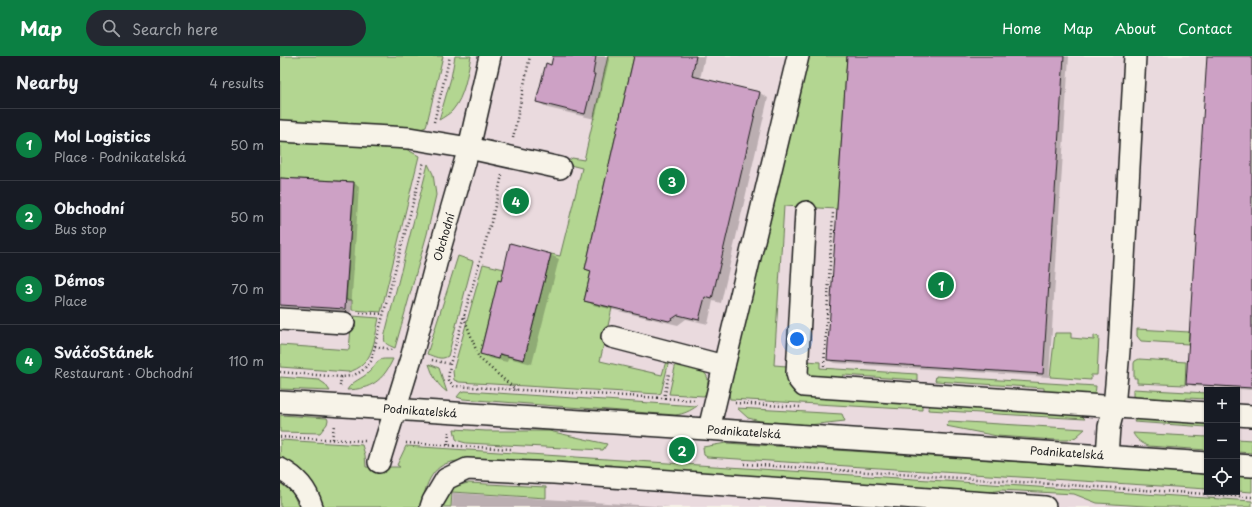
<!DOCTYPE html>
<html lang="en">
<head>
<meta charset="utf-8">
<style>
  :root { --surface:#171b24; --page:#242831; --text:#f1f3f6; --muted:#9ea1a6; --line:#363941; --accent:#0b8043 }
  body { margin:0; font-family:"Playpen Sans",sans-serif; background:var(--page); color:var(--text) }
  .controls { position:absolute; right:12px; bottom:12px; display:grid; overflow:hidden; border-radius:0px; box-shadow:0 1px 3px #0004 }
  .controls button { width:36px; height:36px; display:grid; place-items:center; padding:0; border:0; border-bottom:1px solid var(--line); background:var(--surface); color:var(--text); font:20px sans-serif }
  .you { position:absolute; left:517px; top:283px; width:14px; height:14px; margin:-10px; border:3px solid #fff; border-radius:50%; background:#1a73e8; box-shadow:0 0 0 6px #1a73e833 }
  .badge { display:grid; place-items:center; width:26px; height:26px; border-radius:50%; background:var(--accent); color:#fff; font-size:13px; font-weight:700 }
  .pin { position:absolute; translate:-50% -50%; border:2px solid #fff; box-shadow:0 1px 4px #0006 }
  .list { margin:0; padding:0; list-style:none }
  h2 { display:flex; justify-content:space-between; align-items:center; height:52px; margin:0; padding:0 16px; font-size:17px }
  h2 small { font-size:13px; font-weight:400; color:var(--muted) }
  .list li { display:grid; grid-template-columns:26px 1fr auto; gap:12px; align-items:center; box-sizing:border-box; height:72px; padding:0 16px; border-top:1px solid var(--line) }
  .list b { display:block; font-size:15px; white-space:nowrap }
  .list p { margin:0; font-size:13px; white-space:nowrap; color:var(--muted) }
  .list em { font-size:13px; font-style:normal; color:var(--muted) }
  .icon { flex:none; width:22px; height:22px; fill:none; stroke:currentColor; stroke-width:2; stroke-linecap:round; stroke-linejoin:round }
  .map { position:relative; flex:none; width:972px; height:451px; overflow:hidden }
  header { display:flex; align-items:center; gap:24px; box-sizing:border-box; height:56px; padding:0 20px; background:var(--accent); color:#fff }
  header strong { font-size:19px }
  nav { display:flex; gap:22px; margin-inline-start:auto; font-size:14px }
  .search { width:280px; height:36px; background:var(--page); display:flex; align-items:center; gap:10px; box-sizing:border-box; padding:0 14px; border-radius:22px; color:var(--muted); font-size:15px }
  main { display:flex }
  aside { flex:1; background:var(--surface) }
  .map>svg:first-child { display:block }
</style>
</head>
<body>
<header>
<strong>Map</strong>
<div class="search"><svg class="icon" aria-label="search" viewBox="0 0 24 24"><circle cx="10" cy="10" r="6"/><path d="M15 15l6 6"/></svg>Search here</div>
<nav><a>Home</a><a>Map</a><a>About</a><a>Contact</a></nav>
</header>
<main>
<aside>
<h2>Nearby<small>4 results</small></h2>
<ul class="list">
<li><span class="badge">1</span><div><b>Mol Logistics</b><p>Place · Podnikatelská</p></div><em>50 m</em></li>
<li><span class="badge">2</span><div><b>Obchodní</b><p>Bus stop</p></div><em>50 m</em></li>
<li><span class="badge">3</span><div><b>Démos</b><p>Place</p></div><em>70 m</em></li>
<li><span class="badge">4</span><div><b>SváčoStánek</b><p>Restaurant · Obchodní</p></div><em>110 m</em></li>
</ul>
</aside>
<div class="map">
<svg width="972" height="451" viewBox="0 0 972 451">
  <rect width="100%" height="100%" fill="#f7f3e8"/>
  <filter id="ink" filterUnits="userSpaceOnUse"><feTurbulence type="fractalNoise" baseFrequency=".025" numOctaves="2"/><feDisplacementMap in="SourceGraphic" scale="8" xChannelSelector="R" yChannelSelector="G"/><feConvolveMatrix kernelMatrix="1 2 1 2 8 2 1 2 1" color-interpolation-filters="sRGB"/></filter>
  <g filter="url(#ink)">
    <!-- built -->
    <path fill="#eadade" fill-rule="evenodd" d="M 0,0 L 972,0 L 972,451 L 0,451 ZM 927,334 L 957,334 L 957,436 L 927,436 Z"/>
    <!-- green -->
    <g fill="#b3d691" stroke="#687956">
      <path d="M 0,0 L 163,0 L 146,71 L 141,73 L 130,73 L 0,65 Z"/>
      <path d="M 175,0 L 191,0 C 187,18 185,40 172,55 C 169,58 164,61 159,64 L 171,22 Z"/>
      <path d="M 328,0 L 354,0 L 305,213 L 311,215 L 304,245 L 332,252 L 320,305 L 382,319 L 386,305 L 389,305 L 381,337 L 378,338 L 179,326 L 174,324 L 173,315 L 203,208 L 224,213 L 221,225 L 218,225 L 200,297 L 218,302 L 220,298 L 244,304 L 271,198 L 280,200 L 302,112 L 290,109 L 288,105 L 292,102 L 304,104 Z"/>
      <path d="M 527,0 L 567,0 L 557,153 L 504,150 L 494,309 L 507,310 C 507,323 506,331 518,337 L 642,345 L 642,354 L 450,343 L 448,333 Z"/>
      <path d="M 0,83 L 124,92 L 139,100 L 101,256 L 72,254 L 72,244 L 66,244 L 74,126 L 0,122 Z"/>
      <path d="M 148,108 L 153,118 L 156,139 L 147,178 L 115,292 C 106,288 103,288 105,278 Z"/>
      <path d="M 178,200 L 193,205 L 168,300 C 161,305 154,300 147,298 Z"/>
      <path d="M 72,260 L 99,262 C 94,284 94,310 68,316 L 0,311 L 0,289 L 69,294 Z"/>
      <path d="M 857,273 L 909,276 L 908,288 L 861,285 L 857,280 Z"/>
      <path d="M 775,277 L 791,277 L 791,282 L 814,284 L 814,279 L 819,281 L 817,319 L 811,319 L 811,324 L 770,321 Z"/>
      <path d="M 106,303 L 113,303 C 103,325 91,333 67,334 C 73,324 81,324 89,316 C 93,313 96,306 100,304 C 102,303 104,303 106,303 Z"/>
      <path d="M 859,303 L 906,306 L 905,329 L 857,327 L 857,322 L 854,322 L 854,307 L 855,305 Z"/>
      <path d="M 526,305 L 540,306 L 540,312 L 637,318 L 637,324 L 563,319 L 562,325 L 528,320 Z"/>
      <path d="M 396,307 C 408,311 430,311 428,328 C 428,332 426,337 424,340 L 389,338 Z"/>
      <path d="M 149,308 L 159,312 L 167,336 C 157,329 153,320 149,308 Z"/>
      <path d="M 656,320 L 816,330 L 815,340 L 764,338 L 764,332 L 655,325 Z"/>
      <path d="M 0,321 L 39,324 L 45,328 L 50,335 L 0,333 Z"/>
      <path d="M 853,333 L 927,337 L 927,343 L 906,342 L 905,348 L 853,342 Z"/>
      <path d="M 185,335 L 417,350 C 410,355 404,358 395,359 L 183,343 L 177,341 L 181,336 Z"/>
      <path d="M 649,346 L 799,357 L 805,363 L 648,354 Z"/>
      <path d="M 457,352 L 562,358 L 565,365 L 529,369 L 480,365 L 468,362 Z"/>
      <path d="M 0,359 L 47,362 L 48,364 L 47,368 L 40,377 L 0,376 Z"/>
      <path d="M 856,363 L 927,363 L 927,371 L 854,366 Z"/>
      <path d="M 669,365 L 805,373 L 796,381 L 788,384 L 776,384 L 717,380 L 666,370 Z"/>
      <path d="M 174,373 L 206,375 L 269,375 L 327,388 L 323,394 L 186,387 L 179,385 L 176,383 Z"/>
      <path d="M 853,377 L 927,381 L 927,394 L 868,390 C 862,387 856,384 853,377 Z"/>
      <path d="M 957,383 L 972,384 L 972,397 L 957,396 Z"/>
      <path d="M 0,384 L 82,389 L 85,399 L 86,411 L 120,411 L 117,409 L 126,390 L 972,445 L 972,451 L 880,451 L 817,447 L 794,438 L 721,434 L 693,439 L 346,416 L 331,409 L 264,405 L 249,409 L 179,405 C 152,406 146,428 141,451 L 44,451 C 35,426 25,411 0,401 Z"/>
      <path d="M 446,387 L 927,418 L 927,433 L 427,401 L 424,399 L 423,391 Z"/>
      <path d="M 957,420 L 972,421 L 972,436 L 957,435 Z"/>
      <path d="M 0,427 L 12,436 L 19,451 L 0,451 Z"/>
      <path d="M 188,427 L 266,431 L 266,442 L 172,436 L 171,451 L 160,451 C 168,433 168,432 188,427 Z"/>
    </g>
    <!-- shadow -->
    <g fill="#0003">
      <path d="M 273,0 L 330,0 L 315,63 L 268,52 L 258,46 L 271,10 Z"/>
      <path d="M 355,0 L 425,0 L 420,23 L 480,37 L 488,42 L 441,247 L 433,245 L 428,268 L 406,263 L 398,269 L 313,249 L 305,244 L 311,216 L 306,213 Z"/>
      <path d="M 568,0 L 789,0 L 769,321 L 554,307 L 548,304 Z"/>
      <path d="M 928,0 L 972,0 L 972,334 L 913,330 L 907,327 Z"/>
      <path d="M 0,123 L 73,127 L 79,130 L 71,256 L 0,251 Z"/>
      <path d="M 271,199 L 279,203 L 252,308 L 228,302 L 227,306 L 209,302 L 201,297 L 222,226 Z"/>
      <path d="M 173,437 L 389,451 L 172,451 Z"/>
    </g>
    <!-- building -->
    <g fill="#cda1c5" stroke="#1c1c1c">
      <path d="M 273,0 L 316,0 L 313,18 L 315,18 L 305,58 L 256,46 L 266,7 L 271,9 Z"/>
      <path d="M 354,0 L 416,0 L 412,20 L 480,36 L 432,243 L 425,241 L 419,264 L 398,259 L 389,265 L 304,245 L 311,215 L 305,213 Z"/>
      <path d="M 567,0 L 784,0 L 763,318 L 547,304 Z"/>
      <path d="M 927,0 L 972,0 L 972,332 L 906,328 Z"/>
      <path d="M 0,122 L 74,126 L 65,253 L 0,249 Z"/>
      <path d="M 230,187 L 271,198 L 244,304 L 220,298 L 219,303 L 200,298 L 218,224 L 221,225 Z"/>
    </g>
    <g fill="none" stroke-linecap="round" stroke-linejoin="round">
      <!-- minor casing -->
      <g stroke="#1c1c1c" stroke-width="24">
        <g id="minor">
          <path d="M 0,75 L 129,82 L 189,92 L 280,112"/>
          <path d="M 526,156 L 517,317 L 519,324 L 524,330 L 927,357"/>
          <path d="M 0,263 L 64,267"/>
          <path d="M 332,281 L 444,310"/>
          <path d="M 0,346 L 381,370 L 927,407"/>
          <path d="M 957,359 L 972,360"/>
          <path d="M 429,373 L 518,0"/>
          <path d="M 827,400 L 829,371 L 834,351 L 839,295 L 855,0"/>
          <path d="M 99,406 L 132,299 L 159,196 L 189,92 L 210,0"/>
          <path d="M 957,409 L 972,410"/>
          <path d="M 0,413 C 16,421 27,434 32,451"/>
          <path d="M 151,451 L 153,445 L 166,423 L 187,413 L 274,417 L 765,451"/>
        </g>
      </g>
      <!-- path -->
      <g stroke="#1c1c1c" stroke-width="2.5" stroke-dasharray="1 3" stroke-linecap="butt">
        <path d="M 154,66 L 170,0"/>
        <path d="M 233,82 L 250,0"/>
        <path d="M 222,119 L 212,163 L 170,308 L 168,324 L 174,330 L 416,344"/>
        <path d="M 80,257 L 104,258"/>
        <path d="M 184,261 L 199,302 L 236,334"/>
        <path d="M 95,290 L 112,294"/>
        <path d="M 152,304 L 170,308"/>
        <path d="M 544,310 L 553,157"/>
        <path d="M 0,316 L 61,321 L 72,320 L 82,315 L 91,305 L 144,105"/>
        <path d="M 60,330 L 61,321"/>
        <path d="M 384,343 L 389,317"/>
        <path d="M 455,347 L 520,351"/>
        <path d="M 0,381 L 85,385"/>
        <path d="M 52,383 L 54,369"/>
        <path d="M 126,387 L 231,393"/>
        <path d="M 168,389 L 169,376"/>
        <path d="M 464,408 L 972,441"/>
      </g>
      <!-- minor -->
      <use href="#minor" stroke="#f7f3e8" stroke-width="21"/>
    </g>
  </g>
  <g text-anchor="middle" stroke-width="3.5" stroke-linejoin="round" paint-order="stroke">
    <!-- street labels -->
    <g font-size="11" fill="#1c1c1c" stroke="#f7f3e8">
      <text transform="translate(164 181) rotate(-74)" y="4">Obchodní</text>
      <text transform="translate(140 355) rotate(4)" y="4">Podnikatelská</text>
      <text transform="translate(464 376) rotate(4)" y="4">Podnikatelská</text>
      <text transform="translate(787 397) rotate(4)" y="4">Podnikatelská</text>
    </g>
  </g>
</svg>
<div class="controls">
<button>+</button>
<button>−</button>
<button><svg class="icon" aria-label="locate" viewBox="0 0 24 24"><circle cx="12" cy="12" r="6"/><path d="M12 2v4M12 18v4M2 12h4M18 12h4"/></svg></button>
</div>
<div class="you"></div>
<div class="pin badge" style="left:661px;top:229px">1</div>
<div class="pin badge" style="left:402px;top:394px">2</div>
<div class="pin badge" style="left:392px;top:125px">3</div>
<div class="pin badge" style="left:236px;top:145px">4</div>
</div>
</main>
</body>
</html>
